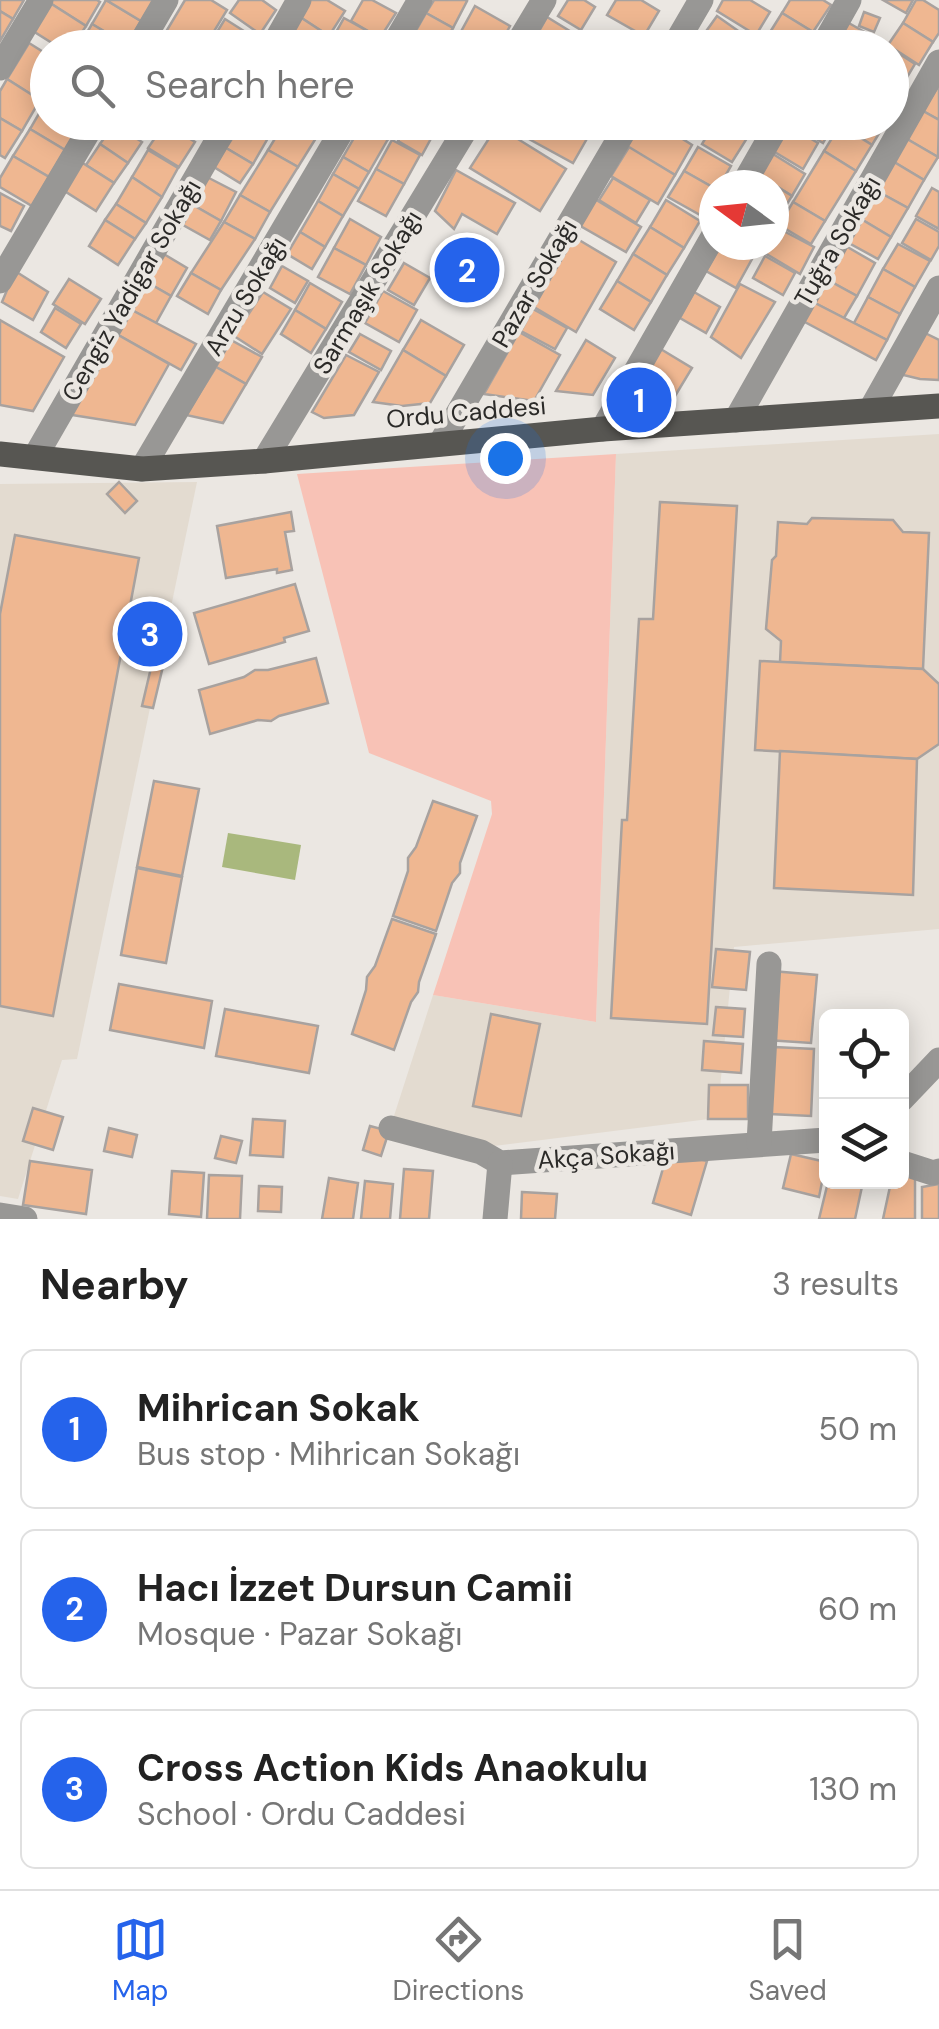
<!DOCTYPE html>
<html lang="en">
<head>
<meta charset="utf-8">
<style>
  :root { --surface:#fff; --page:#f2f2f2; --text:#222; --muted:#767676; --line:#e0e0e0; --accent:#2563eb }
  body { margin:0; font-family:"DM Sans",sans-serif; background:var(--page); color:var(--text) }
  .controls { position:absolute; right:30px; bottom:30px; display:grid; overflow:hidden; border-radius:15px; box-shadow:0 5px 25px #0003 }
  .controls button { width:90px; height:90px; display:grid; place-items:center; padding:0; border:0; border-bottom:2px solid var(--line); background:var(--surface); color:var(--text); font:50px sans-serif }
  .compass { position:absolute; left:699px; top:170px; width:90px; height:90px; border-radius:50%; background:var(--surface); box-shadow:0 5px 25px #0003; rotate:285deg }
  .you { position:absolute; left:505px; top:458px; width:35px; height:35px; margin:-25px; border:8px solid #fff; border-radius:50%; background:#1a73e8; box-shadow:0 0 0 15px #1a73e833 }
  .badge { display:grid; place-items:center; width:65px; height:65px; border-radius:50%; background:var(--accent); color:#fff; font-size:32px; font-weight:700 }
  .pin { position:absolute; translate:-50% -50%; border:5px solid #fff; box-shadow:0 2px 10px #0006 }
  .list { margin:0; padding:0; list-style:none }
  h2 { display:flex; justify-content:space-between; align-items:center; height:130px; margin:0; padding:0 40px; font-size:42px }
  h2 small { font-size:32px; font-weight:400; color:var(--muted) }
  .list li { display:grid; grid-template-columns:65px 1fr auto; gap:30px; align-items:center; box-sizing:border-box; height:160px; margin:0 20px 20px; padding:0 20px; border:2px solid var(--line); border-radius:15px }
  .list b { display:block; font-size:38px; white-space:nowrap }
  .list p { margin:0; font-size:32px; white-space:nowrap; color:var(--muted) }
  .list em { font-size:32px; font-style:normal; color:var(--muted) }
  .icon { flex:none; width:55px; height:55px; fill:none; stroke:currentColor; stroke-width:2; stroke-linecap:round; stroke-linejoin:round }
  .map { position:relative; flex:none; width:939px; height:1219px; overflow:hidden }
  .search { position:absolute; background:var(--surface); box-shadow:0 5px 25px #0003; left:30px; right:30px; top:30px; height:110px; display:flex; align-items:center; gap:25px; box-sizing:border-box; padding:0 35px; border-radius:55px; color:var(--muted); font-size:38px }
  .sheet { height:670px; background:var(--surface) }
  nav { display:flex; justify-content:space-around; align-items:center; box-sizing:border-box; height:140px; border-top:2px solid var(--line); background:var(--surface); font-size:28px; color:var(--muted) }
  nav a { display:grid; justify-items:center; gap:5px }
  nav .on { color:var(--accent) }
  .map>svg:first-child { display:block }
</style>
</head>
<body>
<div class="map">
<svg width="939" height="1219" viewBox="0 0 939 1219">
  <rect width="100%" height="100%" fill="#ebe7e2"/>
  <!-- built -->
  <g fill="#e3dbd0">
    <path d="M 939,434 L 939,929 L 734,947 L 717,1118 L 494,1146 L 392,1122 L 433,995 L 596,1022 L 616,454 Z"/>
    <path d="M 197,482 L 77,1059 L 62,1060 L 18,1199 L 0,1196 L 0,484 Z"/>
  </g>
  <!-- green -->
  <path fill="#f8c2b6" d="M 616,454 L 596,1022 L 433,995 L 492,814 L 491,801 L 369,753 L 297,474 Z"/>
  <!-- water -->
  <path fill="#a9b87d" d="M 228,833 L 301,845 L 295,880 L 222,867 Z"/>
  <!-- building -->
  <g fill="#efb791" stroke="#a8a29f" stroke-width="2.5">
    <path d="M 0,0 L 24,0 L 13,19 L 0,11 Z"/>
    <path d="M 52,0 L 97,0 L 100,2 L 86,26 L 50,3 Z"/>
    <path d="M 106,0 L 141,21 L 127,45 L 92,24 Z"/>
    <path d="M 106,0 L 154,0 L 141,21 Z"/>
    <path d="M 185,0 L 211,0 L 227,10 L 204,48 L 174,48 L 161,40 Z"/>
    <path d="M 239,0 L 262,0 L 276,10 L 260,34 L 230,13 Z"/>
    <path d="M 306,0 L 327,0 L 345,11 L 329,36 L 297,15 Z"/>
    <path d="M 363,0 L 372,0 L 396,13 L 380,38 L 351,21 Z"/>
    <path d="M 434,0 L 465,0 L 467,1 L 453,28 L 426,13 Z"/>
    <path d="M 568,0 L 584,0 L 595,7 L 581,30 L 558,16 Z"/>
    <path d="M 616,0 L 641,0 L 659,11 L 644,36 L 607,15 Z"/>
    <path d="M 723,0 L 750,0 L 770,12 L 756,35 L 717,11 Z"/>
    <path d="M 790,0 L 823,0 L 831,5 L 813,32 L 782,13 Z"/>
    <path d="M 883,0 L 913,0 L 906,13 Z"/>
    <path d="M 916,0 L 923,0 L 939,10 L 939,33 L 933,42 L 903,23 Z"/>
    <path d="M 50,3 L 86,26 L 72,48 L 60,48 L 33,31 Z"/>
    <path d="M 475,6 L 510,26 L 498,48 L 452,48 Z"/>
    <path d="M 0,11 L 13,19 L 0,41 Z"/>
    <path d="M 864,12 L 880,18 L 874,32 L 859,26 Z"/>
    <path d="M 426,13 L 453,28 L 441,48 L 416,48 L 409,43 Z"/>
    <path d="M 782,13 L 813,32 L 804,48 L 783,48 L 767,37 Z"/>
    <path d="M 297,15 L 329,36 L 322,48 L 296,48 L 282,39 Z"/>
    <path d="M 717,16 L 754,42 L 750,48 L 718,48 L 702,37 Z"/>
    <path d="M 547,17 L 581,38 L 575,48 L 538,48 L 532,44 Z"/>
    <path d="M 344,18 L 380,38 L 374,48 L 338,48 L 330,43 Z"/>
    <path d="M 225,19 L 255,38 L 249,48 L 214,48 L 209,45 Z"/>
    <path d="M 847,22 L 882,42 L 879,48 L 832,48 Z"/>
    <path d="M 903,23 L 933,42 L 919,65 L 888,45 Z"/>
    <path d="M 92,24 L 127,45 L 126,48 L 78,48 Z"/>
    <path d="M 29,43 L 48,55 L 48,88 L 40,100 L 7,79 Z"/>
    <path d="M 892,49 L 915,64 L 903,84 L 892,77 Z"/>
    <path d="M 7,79 L 40,100 L 22,131 L 0,118 L 0,91 Z"/>
    <path d="M 892,84 L 905,92 L 892,113 Z"/>
    <path d="M 939,85 L 939,120 L 923,111 Z"/>
    <path d="M 48,98 L 48,122 L 82,122 L 65,150 L 30,129 Z"/>
    <path d="M 923,111 L 939,120 L 938,157 L 907,139 Z"/>
    <path d="M 0,118 L 22,131 L 5,158 L 0,155 Z"/>
    <path d="M 123,122 L 150,122 L 141,135 Z"/>
    <path d="M 167,122 L 204,122 L 195,138 Z"/>
    <path d="M 242,122 L 276,122 L 268,138 Z"/>
    <path d="M 285,122 L 326,122 L 298,167 L 268,150 Z"/>
    <path d="M 363,122 L 398,122 L 388,139 L 362,124 Z"/>
    <path d="M 409,122 L 416,122 L 434,133 L 422,155 L 398,141 Z"/>
    <path d="M 419,122 L 449,122 L 442,135 Z"/>
    <path d="M 538,122 L 582,122 L 593,128 L 573,163 L 529,139 Z"/>
    <path d="M 642,122 L 656,122 L 692,145 L 675,175 L 627,147 Z"/>
    <path d="M 664,122 L 697,122 L 689,136 Z"/>
    <path d="M 715,122 L 746,122 L 754,127 L 732,162 L 702,144 Z"/>
    <path d="M 789,122 L 835,122 L 823,143 Z"/>
    <path d="M 842,122 L 886,122 L 872,145 L 840,125 Z"/>
    <path d="M 165,123 L 195,142 L 179,167 L 148,148 Z"/>
    <path d="M 242,123 L 268,138 L 253,164 L 226,148 Z"/>
    <path d="M 114,124 L 142,142 L 128,163 L 100,144 Z"/>
    <path d="M 362,124 L 388,139 L 369,172 L 343,157 Z"/>
    <path d="M 788,125 L 818,143 L 803,169 L 773,151 Z"/>
    <path d="M 840,125 L 872,145 L 856,171 L 824,151 Z"/>
    <path d="M 497,126 L 566,169 L 540,211 L 470,168 Z"/>
    <path d="M 30,129 L 65,150 L 49,177 L 13,156 Z"/>
    <path d="M 907,139 L 938,157 L 924,180 L 894,162 Z"/>
    <path d="M 392,140 L 420,155 L 404,184 L 376,169 Z"/>
    <path d="M 100,144 L 128,163 L 114,183 L 86,165 Z"/>
    <path d="M 629,147 L 675,175 L 658,204 L 611,176 Z"/>
    <path d="M 698,147 L 731,166 L 720,185 L 714,185 L 714,188 L 684,171 Z"/>
    <path d="M 226,148 L 253,164 L 240,183 L 214,167 Z"/>
    <path d="M 148,150 L 178,168 L 162,197 L 132,177 Z"/>
    <path d="M 268,150 L 298,167 L 270,212 L 240,195 Z"/>
    <path d="M 824,151 L 856,171 L 825,221 L 793,202 Z"/>
    <path d="M 773,154 L 805,174 L 792,196 L 760,176 Z"/>
    <path d="M 13,156 L 49,177 L 32,206 L 0,187 L 0,178 Z"/>
    <path d="M 343,157 L 369,172 L 359,189 L 333,174 Z"/>
    <path d="M 81,162 L 114,183 L 96,211 L 63,190 Z"/>
    <path d="M 894,162 L 924,180 L 908,208 L 877,191 Z"/>
    <path d="M 376,169 L 404,184 L 386,216 L 358,201 Z"/>
    <path d="M 456,170 L 515,203 L 497,234 L 462,214 L 454,229 L 435,211 Z"/>
    <path d="M 684,171 L 714,188 L 714,195 L 702,216 L 668,197 Z"/>
    <path d="M 333,174 L 359,189 L 343,216 L 318,201 Z"/>
    <path d="M 205,176 L 236,192 L 221,221 L 193,205 Z"/>
    <path d="M 760,176 L 792,196 L 775,223 L 774,185 L 754,185 Z"/>
    <path d="M 132,177 L 162,197 L 146,223 L 116,204 Z"/>
    <path d="M 613,178 L 650,200 L 636,223 L 599,200 Z"/>
    <path d="M 932,188 L 939,192 L 939,229 L 916,216 Z"/>
    <path d="M 877,191 L 908,208 L 891,237 L 861,219 Z"/>
    <path d="M 0,193 L 24,206 L 11,231 L 0,226 Z"/>
    <path d="M 240,195 L 270,212 L 255,239 L 224,222 Z"/>
    <path d="M 593,198 L 641,227 L 626,252 L 577,224 Z"/>
    <path d="M 666,200 L 700,221 L 684,248 L 650,227 Z"/>
    <path d="M 318,201 L 343,216 L 325,247 L 300,232 Z"/>
    <path d="M 793,202 L 825,221 L 811,244 L 779,225 Z"/>
    <path d="M 116,204 L 146,223 L 135,239 L 105,220 Z"/>
    <path d="M 193,205 L 221,221 L 210,240 L 183,225 Z"/>
    <path d="M 350,219 L 381,237 L 366,265 L 334,248 Z"/>
    <path d="M 861,219 L 891,237 L 878,259 L 847,242 Z"/>
    <path d="M 916,219 L 939,232 L 939,246 L 931,260 L 902,243 Z"/>
    <path d="M 105,220 L 135,239 L 118,265 L 89,246 Z"/>
    <path d="M 224,222 L 255,239 L 221,290 L 191,273 Z"/>
    <path d="M 650,227 L 684,248 L 667,275 L 633,254 Z"/>
    <path d="M 776,227 L 814,247 L 800,274 L 763,252 L 767,245 L 774,245 L 774,231 Z"/>
    <path d="M 300,232 L 325,247 L 312,269 L 287,254 Z"/>
    <path d="M 574,237 L 616,262 L 576,332 L 534,307 Z"/>
    <path d="M 484,242 L 493,290 L 450,298 L 441,251 Z"/>
    <path d="M 898,244 L 930,261 L 915,287 L 883,269 Z"/>
    <path d="M 721,245 L 727,245 L 752,259 L 736,288 L 706,271 Z"/>
    <path d="M 844,245 L 875,263 L 857,296 L 826,279 Z"/>
    <path d="M 334,248 L 366,265 L 350,294 L 318,277 Z"/>
    <path d="M 162,253 L 187,268 L 171,296 L 145,281 Z"/>
    <path d="M 633,254 L 667,275 L 651,302 L 617,281 Z"/>
    <path d="M 765,256 L 795,273 L 783,295 L 753,278 Z"/>
    <path d="M 404,263 L 430,278 L 414,305 L 388,290 Z"/>
    <path d="M 282,266 L 308,281 L 295,303 L 270,288 Z"/>
    <path d="M 883,269 L 915,287 L 900,314 L 868,297 Z"/>
    <path d="M 15,271 L 48,292 L 33,320 L 2,302 Z"/>
    <path d="M 191,273 L 221,290 L 208,314 L 177,296 Z"/>
    <path d="M 69,279 L 101,299 L 85,324 L 53,304 Z"/>
    <path d="M 826,279 L 857,296 L 844,318 L 813,302 Z"/>
    <path d="M 145,281 L 171,296 L 156,323 L 128,308 Z"/>
    <path d="M 617,281 L 651,302 L 634,330 L 600,309 Z"/>
    <path d="M 310,283 L 342,302 L 326,329 L 295,310 Z"/>
    <path d="M 740,284 L 775,302 L 741,358 L 711,337 Z"/>
    <path d="M 383,291 L 417,310 L 399,342 L 365,323 Z"/>
    <path d="M 263,292 L 291,309 L 262,354 L 234,336 Z"/>
    <path d="M 694,292 L 720,307 L 706,333 L 680,318 Z"/>
    <path d="M 868,297 L 900,314 L 887,340 L 854,323 Z"/>
    <path d="M 813,302 L 887,340 L 876,360 L 803,321 Z"/>
    <path d="M 55,308 L 81,324 L 66,348 L 41,332 Z"/>
    <path d="M 128,308 L 196,344 L 181,370 L 113,332 Z"/>
    <path d="M 533,309 L 567,328 L 555,349 L 521,331 Z"/>
    <path d="M 295,310 L 326,329 L 311,353 L 281,334 Z"/>
    <path d="M 0,320 L 64,357 L 33,411 L 0,405 Z"/>
    <path d="M 421,320 L 464,345 L 446,376 L 403,350 Z"/>
    <path d="M 921,331 L 939,340 L 939,380 L 920,379 L 899,374 Z"/>
    <path d="M 113,332 L 169,364 L 135,425 L 66,414 Z"/>
    <path d="M 519,332 L 560,355 L 534,401 L 484,394 Z"/>
    <path d="M 360,334 L 391,351 L 381,370 L 349,352 Z"/>
    <path d="M 231,340 L 262,357 L 246,384 L 216,367 Z"/>
    <path d="M 586,340 L 615,358 L 593,395 L 556,391 Z"/>
    <path d="M 659,348 L 692,368 L 675,396 L 641,401 L 631,395 Z"/>
    <path d="M 403,350 L 446,376 L 430,403 L 402,406 L 373,402 Z"/>
    <path d="M 346,355 L 379,372 L 354,415 L 324,418 L 312,412 Z"/>
    <path d="M 216,367 L 246,384 L 223,423 L 186,415 Z"/>
    <path d="M 119,482 L 137,501 L 125,513 L 107,494 Z"/>
    <path d="M 660,502 L 737,506 L 707,1024 L 611,1018 L 622,820 L 627,820 L 639,619 L 653,619 Z"/>
    <path d="M 291,512 L 294,531 L 285,532 L 292,570 L 277,573 L 277,569 L 226,578 L 217,526 Z"/>
    <path d="M 812,518 L 893,520 L 903,532 L 929,533 L 923,669 L 780,662 L 781,641 L 766,629 L 772,560 L 776,556 L 778,522 L 807,524 Z"/>
    <path d="M 15,535 L 139,558 L 53,1016 L 0,1006 L 0,614 Z"/>
    <path d="M 295,584 L 309,631 L 284,638 L 285,642 L 209,664 L 194,613 Z"/>
    <path d="M 154,655 L 165,658 L 153,708 L 142,706 Z"/>
    <path d="M 316,658 L 328,703 L 279,716 L 271,721 L 258,720 L 210,734 L 199,690 L 244,677 L 255,670 L 268,670 Z"/>
    <path d="M 760,661 L 923,669 L 939,684 L 939,744 L 917,759 L 755,750 Z"/>
    <path d="M 780,751 L 917,759 L 913,895 L 774,888 Z"/>
    <path d="M 154,781 L 199,789 L 182,876 L 137,867 Z"/>
    <path d="M 433,801 L 477,816 L 460,863 L 460,873 L 452,883 L 436,931 L 393,916 L 408,871 L 408,858 L 416,847 Z"/>
    <path d="M 137,868 L 182,877 L 166,963 L 121,955 Z"/>
    <path d="M 392,919 L 436,934 L 419,982 L 418,992 L 411,1002 L 394,1050 L 352,1034 L 366,990 L 367,977 L 375,966 Z"/>
    <path d="M 716,949 L 750,952 L 746,990 L 712,987 Z"/>
    <path d="M 772,971 L 817,975 L 811,1043 L 767,1040 Z"/>
    <path d="M 119,984 L 212,1001 L 204,1048 L 110,1030 Z"/>
    <path d="M 716,1007 L 745,1009 L 743,1037 L 713,1035 Z"/>
    <path d="M 225,1009 L 318,1026 L 309,1073 L 216,1056 Z"/>
    <path d="M 491,1014 L 540,1024 L 521,1116 L 473,1106 Z"/>
    <path d="M 704,1041 L 743,1044 L 741,1073 L 702,1070 Z"/>
    <path d="M 774,1047 L 814,1049 L 811,1116 L 770,1114 Z"/>
    <path d="M 709,1085 L 748,1085 L 748,1119 L 708,1119 Z"/>
    <path d="M 33,1108 L 63,1117 L 53,1150 L 23,1141 Z"/>
    <path d="M 253,1119 L 285,1121 L 283,1157 L 250,1155 Z"/>
    <path d="M 370,1126 L 389,1131 L 381,1156 L 363,1150 Z"/>
    <path d="M 109,1128 L 137,1135 L 132,1157 L 104,1151 Z"/>
    <path d="M 221,1136 L 242,1141 L 236,1163 L 215,1158 Z"/>
    <path d="M 791,1154 L 826,1162 L 819,1197 L 783,1188 Z"/>
    <path d="M 687,1156 L 707,1161 L 691,1215 L 653,1203 L 664,1165 Z"/>
    <path d="M 30,1161 L 92,1170 L 86,1214 L 23,1205 Z"/>
    <path d="M 404,1169 L 433,1171 L 429,1219 L 400,1219 Z"/>
    <path d="M 172,1171 L 204,1173 L 201,1217 L 169,1214 Z"/>
    <path d="M 902,1174 L 915,1177 L 915,1219 L 883,1219 L 891,1182 L 902,1182 Z"/>
    <path d="M 209,1175 L 242,1176 L 240,1219 L 207,1219 Z"/>
    <path d="M 329,1178 L 358,1183 L 353,1219 L 322,1219 Z"/>
    <path d="M 365,1181 L 393,1184 L 390,1219 L 361,1219 Z"/>
    <path d="M 828,1182 L 863,1182 L 855,1219 L 819,1219 Z"/>
    <path d="M 939,1184 L 939,1219 L 922,1219 L 922,1187 Z"/>
    <path d="M 259,1186 L 282,1187 L 281,1212 L 258,1211 Z"/>
    <path d="M 522,1192 L 557,1194 L 555,1219 L 521,1219 Z"/>
  </g>
  <g fill="none" stroke-linecap="round" stroke-linejoin="round">
    <!-- minor -->
    <g stroke="#989795" stroke-width="25">
      <path d="M 138,48 L 166,0"/>
      <path d="M 272,48 L 299,0"/>
      <path d="M 392,48 L 420,0"/>
      <path d="M 515,48 L 544,0"/>
      <path d="M 673,48 L 701,0"/>
      <path d="M 822,48 L 849,0"/>
      <path d="M 0,68 L 41,0"/>
      <path d="M 743,185 L 779,122"/>
      <path d="M 0,281 L 94,122"/>
      <path d="M 871,409 L 939,288"/>
      <path d="M 736,420 L 939,62"/>
      <path d="M 603,429 L 714,235"/>
      <path d="M 440,444 L 629,122"/>
      <path d="M 35,457 L 228,122"/>
      <path d="M 264,461 L 470,122"/>
      <path d="M 142,469 L 347,122"/>
      <path d="M 902,1099 L 939,1060"/>
      <path d="M 391,1128 L 481,1152 L 500,1163 L 826,1140"/>
      <path d="M 759,1143 L 769,964"/>
      <path d="M 902,1163 L 933,1173 L 939,1171"/>
      <path d="M 0,1215 L 25,1219"/>
      <path d="M 495,1219 L 500,1163"/>
    </g>
    <!-- major -->
    <path stroke="#575652" stroke-width="25" d="M 0,454 L 142,469 L 264,461 L 603,429 L 939,406"/>
  </g>
  <g text-anchor="middle" stroke-width="9" stroke-linejoin="round" paint-order="stroke">
    <!-- street labels -->
    <g font-size="25" fill="#2b2a28" stroke="#ebe7e2">
      <text transform="translate(837 241) rotate(-60)" y="9">Tuğra Sokağı</text>
      <text transform="translate(534 283) rotate(-60)" y="9">Pazar Sokağı</text>
      <text transform="translate(131 290) rotate(-60)" y="9">Cengiz Yadigar Sokağı</text>
      <text transform="translate(367 292) rotate(-59)" y="9">Sarmaşık Sokağı</text>
      <text transform="translate(245 296) rotate(-59)" y="9">Arzu Sokağı</text>
      <text transform="translate(466 412) rotate(-5)" y="9">Ordu Caddesi</text>
      <text transform="translate(606 1155) rotate(-4)" y="9">Akça Sokağı</text>
    </g>
  </g>
</svg>
<div class="controls">
<button><svg class="icon" aria-label="locate" viewBox="0 0 24 24"><circle cx="12" cy="12" r="6"/><path d="M12 2v4M12 18v4M2 12h4M18 12h4"/></svg></button>
<button><svg class="icon" aria-label="layers" viewBox="0 0 24 24"><path d="M12 4l9 5-9 5-9-5zM3 14l9 5 9-5"/></svg></button>
</div>
<svg class="compass" viewBox="-18 -18 36 36"><path d="M0-13l5 13h-10z" fill="#e53935"/><path d="M0 13l5-13h-10z" fill="#767676"/></svg>
<div class="you"></div>
<div class="pin badge" style="left:639px;top:400px">1</div>
<div class="pin badge" style="left:467px;top:270px">2</div>
<div class="pin badge" style="left:150px;top:634px">3</div>
<div class="search"><svg class="icon" aria-label="search" viewBox="0 0 24 24"><circle cx="10" cy="10" r="6"/><path d="M15 15l6 6"/></svg>Search here</div>
</div>
<section class="sheet">
<h2>Nearby<small>3 results</small></h2>
<ul class="list">
<li><span class="badge">1</span><div><b>Mihrican Sokak</b><p>Bus stop · Mihrican Sokağı</p></div><em>50 m</em></li>
<li><span class="badge">2</span><div><b>Hacı İzzet Dursun Camii</b><p>Mosque · Pazar Sokağı</p></div><em>60 m</em></li>
<li><span class="badge">3</span><div><b>Cross Action Kids Anaokulu</b><p>School · Ordu Caddesi</p></div><em>130 m</em></li>
</ul>
</section>
<nav>
<a class="on"><svg class="icon" aria-label="map" viewBox="0 0 24 24"><path d="M3 6l6-2 6 2 6-2v14l-6 2-6-2-6 2zM9 4v14M15 6v14"/></svg>Map</a>
<a><svg class="icon" aria-label="directions" viewBox="0 0 24 24"><path d="M12 3l9 9-9 9-9-9zM9 14v-3h6M13 9l2 2-2 2"/></svg>Directions</a>
<a><svg class="icon" aria-label="saved" viewBox="0 0 24 24"><path d="M7 4h10v16l-5-4-5 4z"/></svg>Saved</a>
</nav>
</body>
</html>
